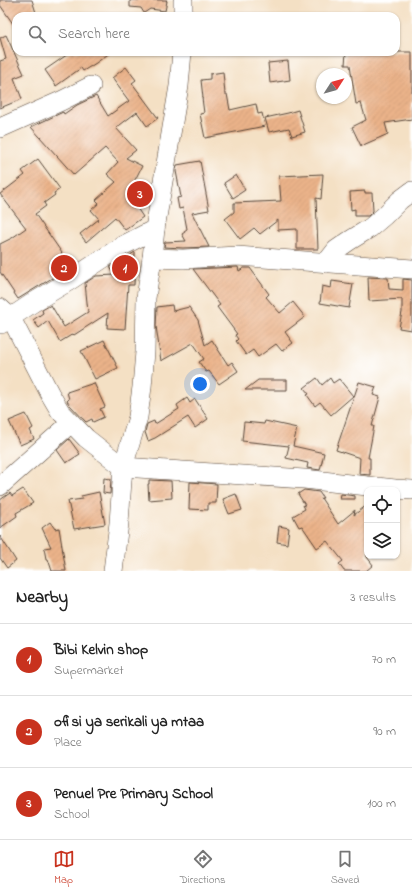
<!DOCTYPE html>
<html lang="en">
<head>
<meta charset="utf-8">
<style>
  :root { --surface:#fff; --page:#f6f6f6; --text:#222; --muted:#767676; --line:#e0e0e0; --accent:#c8321e }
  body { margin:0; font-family:"Indie Flower",sans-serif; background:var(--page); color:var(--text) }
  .controls { position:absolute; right:12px; bottom:12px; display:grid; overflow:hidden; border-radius:8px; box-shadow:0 1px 3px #0004 }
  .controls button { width:36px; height:36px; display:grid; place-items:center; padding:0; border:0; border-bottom:1px solid var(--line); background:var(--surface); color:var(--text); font:20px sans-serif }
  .compass { position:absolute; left:316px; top:68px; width:36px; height:36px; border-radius:50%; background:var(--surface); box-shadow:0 1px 3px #0004; rotate:54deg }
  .you { position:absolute; left:200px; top:384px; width:14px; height:14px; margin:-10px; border:3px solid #fff; border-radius:50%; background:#1a73e8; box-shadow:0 0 0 6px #1a73e833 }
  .badge { display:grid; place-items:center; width:26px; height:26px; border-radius:50%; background:var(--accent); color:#fff; font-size:13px; font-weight:700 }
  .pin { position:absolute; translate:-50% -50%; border:2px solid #fff; box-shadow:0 1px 4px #0006 }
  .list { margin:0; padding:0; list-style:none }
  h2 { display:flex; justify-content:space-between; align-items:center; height:52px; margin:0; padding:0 16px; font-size:17px }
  h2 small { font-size:13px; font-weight:400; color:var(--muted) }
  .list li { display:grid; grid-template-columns:26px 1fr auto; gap:12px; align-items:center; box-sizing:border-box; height:72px; padding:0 16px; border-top:1px solid var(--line) }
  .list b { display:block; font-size:15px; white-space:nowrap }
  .list p { margin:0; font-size:13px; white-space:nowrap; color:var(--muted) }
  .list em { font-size:13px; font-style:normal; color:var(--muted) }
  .icon { flex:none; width:22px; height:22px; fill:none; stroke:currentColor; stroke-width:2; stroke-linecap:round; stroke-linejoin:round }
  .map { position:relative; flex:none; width:412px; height:571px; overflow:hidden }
  .search { position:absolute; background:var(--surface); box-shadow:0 1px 3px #0004; left:12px; right:12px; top:12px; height:44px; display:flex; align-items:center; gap:10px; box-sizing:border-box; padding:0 14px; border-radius:12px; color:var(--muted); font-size:15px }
  .sheet { height:268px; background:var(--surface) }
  nav { display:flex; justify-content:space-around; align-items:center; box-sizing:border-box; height:56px; border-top:1px solid var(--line); background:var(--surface); font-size:11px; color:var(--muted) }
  nav a { display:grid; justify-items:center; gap:2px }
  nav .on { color:var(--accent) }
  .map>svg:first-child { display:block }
</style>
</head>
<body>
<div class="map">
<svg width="412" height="571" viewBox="0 0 412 571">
  <defs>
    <pattern id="building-hatch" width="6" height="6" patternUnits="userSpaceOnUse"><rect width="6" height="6" fill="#ebb38a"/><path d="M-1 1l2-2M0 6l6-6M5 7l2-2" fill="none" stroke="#ca9a77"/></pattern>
  </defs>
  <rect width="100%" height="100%" fill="#fff"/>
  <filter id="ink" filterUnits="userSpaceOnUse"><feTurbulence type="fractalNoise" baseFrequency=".025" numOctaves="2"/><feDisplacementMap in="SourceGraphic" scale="8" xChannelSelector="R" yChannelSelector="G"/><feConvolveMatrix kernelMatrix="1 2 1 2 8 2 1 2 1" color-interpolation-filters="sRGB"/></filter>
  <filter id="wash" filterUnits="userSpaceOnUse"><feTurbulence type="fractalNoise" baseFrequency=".012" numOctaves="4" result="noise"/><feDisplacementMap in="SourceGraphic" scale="16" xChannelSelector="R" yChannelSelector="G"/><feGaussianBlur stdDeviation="0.9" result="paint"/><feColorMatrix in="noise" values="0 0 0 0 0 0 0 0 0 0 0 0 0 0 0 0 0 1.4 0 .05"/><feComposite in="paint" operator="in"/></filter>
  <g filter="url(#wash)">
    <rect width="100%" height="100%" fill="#f4e0c4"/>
    <g id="blocks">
      <!-- building -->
      <g fill="url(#building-hatch)">
        <path d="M 0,0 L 32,0 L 37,16 L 16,16 L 16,28 L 0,5 Z"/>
        <path d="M 130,0 L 167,0 L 166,1 L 167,1 L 165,11 L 150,9 L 144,13 L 141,8 L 130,7 Z"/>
        <path d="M 6,35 L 24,74 L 14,78 L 22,99 L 0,108 L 0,61 L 6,59 L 0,38 Z"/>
        <path d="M 71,52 L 111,52 L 96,63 L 83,71 L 81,68 L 56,86 L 45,70 Z"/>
        <path d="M 346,52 L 412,52 L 412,119 L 385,123 L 388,134 L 361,146 L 352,127 L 366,120 L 361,103 L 356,104 L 350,65 L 345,65 Z"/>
        <path d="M 288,61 L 290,80 L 270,83 L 268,63 Z"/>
        <path d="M 126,67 L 136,80 L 132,83 L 158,118 L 147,126 L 137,112 L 116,128 L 136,150 L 126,158 L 142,166 L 135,180 L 145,192 L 137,208 L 143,217 L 125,230 L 115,217 L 86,242 L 80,234 L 99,219 L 91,210 L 99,203 L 96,200 L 116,182 L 107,174 L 118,162 L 105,148 L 74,175 L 31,127 L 63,112 L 64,114 L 77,105 L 96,96 L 108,116 L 129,101 L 112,78 Z"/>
        <path d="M 223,72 L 225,94 L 227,94 L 230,110 L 256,104 L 258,114 L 262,113 L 265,126 L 205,138 L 200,114 L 204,113 L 202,98 L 203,98 L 201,80 L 210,79 L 210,74 Z"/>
        <path d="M 298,110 L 305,132 L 292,136 L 289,128 L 269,132 L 265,118 L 288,113 Z"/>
        <path d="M 38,159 L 60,189 L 54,193 L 55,195 L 44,203 L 46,206 L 35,214 L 62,253 L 61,254 L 70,267 L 18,299 L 0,272 L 0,244 L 12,238 L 26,228 L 0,194 L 25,175 L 22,171 Z"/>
        <path d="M 200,161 L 209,210 L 192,213 L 209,247 L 183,248 L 164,247 L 165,242 L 186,241 L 182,234 L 185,232 L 184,231 L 187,229 L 183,208 L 179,209 L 177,198 L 181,197 L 176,171 L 177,165 Z"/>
        <path d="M 323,174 L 321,199 L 316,198 L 318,249 L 297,249 L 297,229 L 278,230 L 278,220 L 260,234 L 254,228 L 240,239 L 225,219 L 234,212 L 234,203 L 281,201 L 279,176 Z"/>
        <path d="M 236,175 L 245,190 L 233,198 L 224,183 Z"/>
        <path d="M 365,191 L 365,193 L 372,193 L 373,211 L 368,216 L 355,216 L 355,209 L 351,210 L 350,192 Z"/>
        <path d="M 135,252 L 134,285 L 128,285 L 125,329 L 107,328 L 108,313 L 74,335 L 73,334 L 60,342 L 48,321 L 39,328 L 33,320 L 43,313 L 42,310 L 51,305 L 64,327 L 88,312 L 85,283 L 96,276 L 115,275 L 110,267 Z"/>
        <path d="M 237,267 L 238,267 L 239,271 L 244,268 L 250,268 L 269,294 L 266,297 L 280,313 L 293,302 L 305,317 L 285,332 L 293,343 L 282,351 L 276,344 L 258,357 L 253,350 L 246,355 L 236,341 L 238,339 L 235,335 L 237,334 L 217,307 L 220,305 L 193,269 Z"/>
        <path d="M 368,277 L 388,278 L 389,289 L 403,290 L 403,279 L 412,280 L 412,324 L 411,330 L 399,328 L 402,312 L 402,299 L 369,301 Z"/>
        <path d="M 332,281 L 353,284 L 349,308 L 320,303 L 322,286 L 331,288 Z"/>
        <path d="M 172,305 L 173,311 L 189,307 L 198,320 L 205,345 L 212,340 L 228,365 L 232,362 L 238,371 L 219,384 L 209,371 L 206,372 L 199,362 L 204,359 L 193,343 L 161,361 L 156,326 L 157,307 Z"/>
        <path d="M 104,340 L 118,368 L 95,379 L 81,351 Z"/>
        <path d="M 317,378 L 322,385 L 330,378 L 333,383 L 339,379 L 353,396 L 331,415 L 320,402 L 315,406 L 307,395 L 309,394 L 304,388 Z"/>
        <path d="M 258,380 L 287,380 L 287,390 L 245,390 Z"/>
        <path d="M 359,382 L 376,387 L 373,395 L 380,397 L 372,426 L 374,426 L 368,458 L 370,458 L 370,475 L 359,474 L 360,458 L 336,450 Z"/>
        <path d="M 94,383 L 105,407 L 100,409 L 104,417 L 93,422 L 92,419 L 86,422 L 69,404 L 67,401 L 69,399 L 67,392 Z"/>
        <path d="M 187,398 L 190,403 L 195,399 L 208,419 L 195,428 L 188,417 L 155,438 L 148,441 L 145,432 L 147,424 L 154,421 L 155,424 L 179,409 L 177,405 Z"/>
        <path d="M 26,414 L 33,428 L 30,430 L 34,439 L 20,445 L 9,421 Z"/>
        <path d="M 265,421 L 297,428 L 293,446 L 324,453 L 320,470 L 307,468 L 308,463 L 286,458 L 289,446 L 242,441 L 244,422 L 264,424 Z"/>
        <path d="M 69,439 L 80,454 L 66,463 L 57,450 Z"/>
        <path d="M 104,478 L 111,479 L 110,494 L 103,493 Z"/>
        <path d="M 149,480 L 171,481 L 172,498 L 149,500 L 148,484 L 149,484 Z"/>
        <path d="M 190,482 L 217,484 L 216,503 L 208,503 L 208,510 L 189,509 Z"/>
        <path d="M 23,489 L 33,503 L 16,513 L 17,516 L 0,528 L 0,500 L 10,493 L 12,496 Z"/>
        <path d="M 304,490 L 319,492 L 323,498 L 321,498 L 338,524 L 355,510 L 354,515 L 367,505 L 367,557 L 373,565 L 366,571 L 344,571 L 339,564 L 343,561 L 327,541 L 317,548 L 302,526 L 299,527 L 293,516 L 305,509 L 303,505 L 305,505 L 298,494 Z"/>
        <path d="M 99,492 L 105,524 L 74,529 L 68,501 L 83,499 L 81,496 Z"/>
        <path d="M 236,494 L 242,510 L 229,514 L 223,499 Z"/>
        <path d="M 341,494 L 355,496 L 355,499 L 340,499 Z"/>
        <path d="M 50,522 L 55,529 L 59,528 L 66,571 L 52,571 L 48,559 L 46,559 L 44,548 L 51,547 L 42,528 Z"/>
        <path d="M 279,526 L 289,528 L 287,544 L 277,542 Z"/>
        <path d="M 0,536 L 16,561 L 7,568 L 0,558 Z"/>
      </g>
    </g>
  </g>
  <g filter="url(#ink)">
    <use href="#blocks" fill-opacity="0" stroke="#574537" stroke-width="1"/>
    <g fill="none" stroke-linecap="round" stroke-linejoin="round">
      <!-- minor casing -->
      <g stroke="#574537" stroke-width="20">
        <g id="minor">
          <path d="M 183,16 L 183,0"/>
          <path d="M 0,128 L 61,101 L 91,86"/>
          <path d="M 152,258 L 183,259 L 237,256 L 412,269"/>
          <path d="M 326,263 L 336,250 L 349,241 L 370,228 L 384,216 L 400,200 L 412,191"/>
          <path d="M 0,308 L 11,318 L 50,394 L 60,411 L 86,438 L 123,467 L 304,479 L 395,489 L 412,490"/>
          <path d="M 1,324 L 34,302 L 69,281 L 122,246 L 155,229"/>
          <path d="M 0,486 L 71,423"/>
          <path d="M 113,571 L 119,523 L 123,467 L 138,417 L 142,387 L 145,352 L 146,298 L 152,258 L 155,229 L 179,86 L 182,52"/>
        </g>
      </g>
      <!-- minor -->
      <use href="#minor" stroke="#fff" stroke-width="19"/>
    </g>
  </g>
</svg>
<div class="controls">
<button><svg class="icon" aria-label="locate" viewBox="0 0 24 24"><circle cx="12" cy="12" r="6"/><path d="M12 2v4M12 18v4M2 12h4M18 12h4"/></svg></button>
<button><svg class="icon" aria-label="layers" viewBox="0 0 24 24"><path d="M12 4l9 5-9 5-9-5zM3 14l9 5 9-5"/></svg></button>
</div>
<svg class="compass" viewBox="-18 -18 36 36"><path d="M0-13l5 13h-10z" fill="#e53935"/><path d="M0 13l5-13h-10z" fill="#767676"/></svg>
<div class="you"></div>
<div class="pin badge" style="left:125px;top:268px">1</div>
<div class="pin badge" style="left:64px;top:268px">2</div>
<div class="pin badge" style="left:140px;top:194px">3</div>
<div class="search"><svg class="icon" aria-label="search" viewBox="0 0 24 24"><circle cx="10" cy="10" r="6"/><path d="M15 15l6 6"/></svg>Search here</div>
</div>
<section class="sheet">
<h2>Nearby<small>3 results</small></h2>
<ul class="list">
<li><span class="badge">1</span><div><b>Bibi Kelvin shop</b><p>Supermarket</p></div><em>70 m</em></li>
<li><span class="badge">2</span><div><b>ofisi ya serikali ya mtaa</b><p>Place</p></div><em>90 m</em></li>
<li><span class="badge">3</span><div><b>Penuel Pre Primary School</b><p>School</p></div><em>100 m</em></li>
</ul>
</section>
<nav>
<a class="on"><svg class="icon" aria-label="map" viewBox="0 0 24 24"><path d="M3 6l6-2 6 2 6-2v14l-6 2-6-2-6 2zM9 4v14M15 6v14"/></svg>Map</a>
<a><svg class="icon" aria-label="directions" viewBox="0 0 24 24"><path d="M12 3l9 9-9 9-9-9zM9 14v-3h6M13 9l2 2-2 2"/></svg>Directions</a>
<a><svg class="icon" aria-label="saved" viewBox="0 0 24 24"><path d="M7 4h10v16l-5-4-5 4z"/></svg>Saved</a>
</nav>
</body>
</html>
